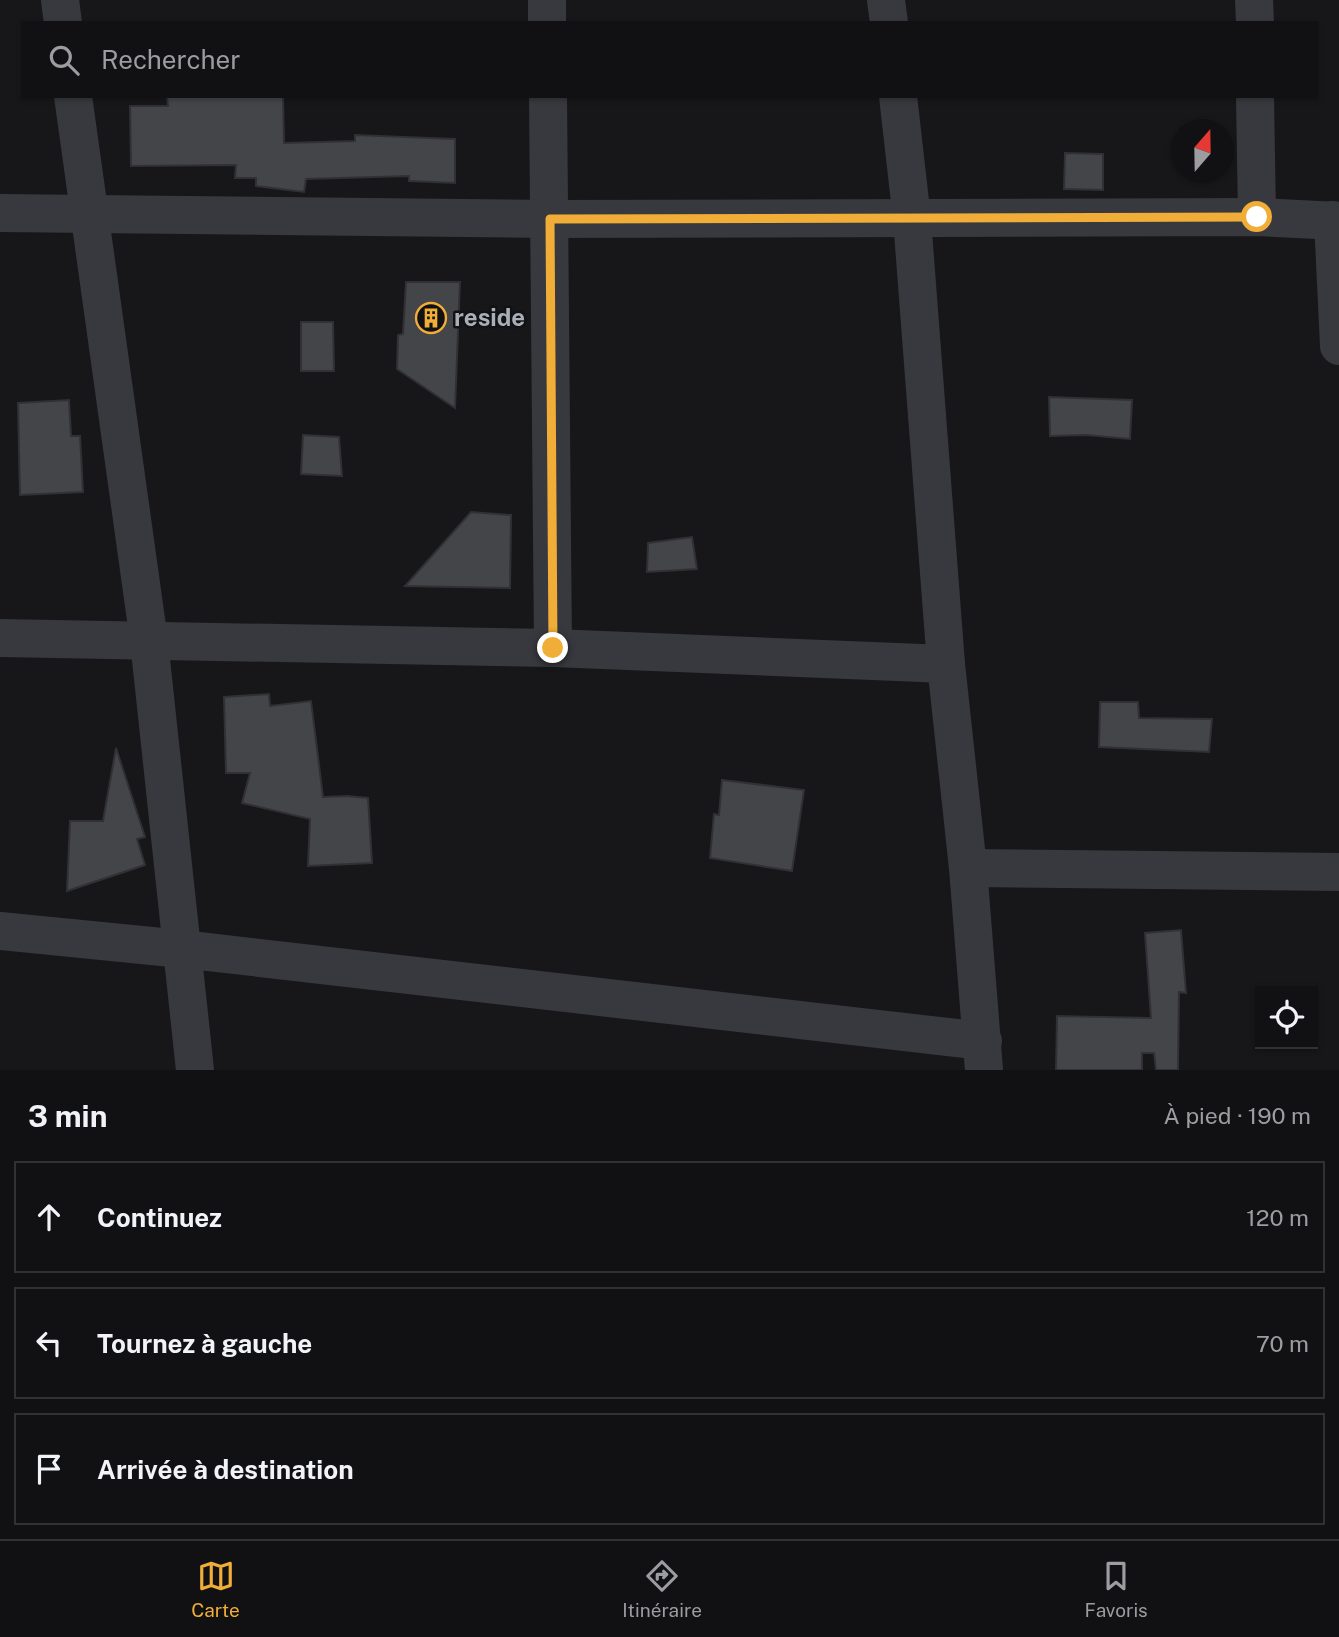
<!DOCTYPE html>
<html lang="fr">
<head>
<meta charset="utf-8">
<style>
  :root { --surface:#111113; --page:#1a1a1c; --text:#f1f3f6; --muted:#9c9da0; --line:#303133; --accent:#f0ad38 }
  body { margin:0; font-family:"Public Sans",sans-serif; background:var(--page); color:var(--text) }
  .controls { position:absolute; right:21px; bottom:21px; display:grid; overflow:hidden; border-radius:0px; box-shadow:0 2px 5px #0004 }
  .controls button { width:63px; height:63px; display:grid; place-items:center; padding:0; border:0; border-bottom:2px solid var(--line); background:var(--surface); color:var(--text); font:35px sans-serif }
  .compass { position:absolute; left:1171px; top:119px; width:63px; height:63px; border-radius:50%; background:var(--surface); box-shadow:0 2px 5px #0004; rotate:20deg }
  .stop { position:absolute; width:21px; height:21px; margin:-16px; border:5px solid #f0ad38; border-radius:50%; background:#fff }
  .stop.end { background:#f0ad38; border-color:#fff; box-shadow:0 2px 7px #0008 }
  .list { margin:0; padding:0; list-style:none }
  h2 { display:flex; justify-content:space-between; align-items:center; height:91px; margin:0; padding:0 28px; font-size:30px }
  h2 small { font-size:23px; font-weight:400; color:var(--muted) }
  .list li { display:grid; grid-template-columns:46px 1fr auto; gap:21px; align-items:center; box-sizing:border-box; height:112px; margin:0 14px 14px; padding:0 14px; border:2px solid var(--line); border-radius:0px }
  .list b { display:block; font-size:26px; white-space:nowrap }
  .list em { font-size:23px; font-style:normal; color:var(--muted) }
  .icon { flex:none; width:38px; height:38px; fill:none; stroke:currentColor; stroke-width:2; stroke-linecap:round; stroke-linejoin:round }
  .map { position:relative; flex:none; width:1339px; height:1070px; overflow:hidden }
  .search { position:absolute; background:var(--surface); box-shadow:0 2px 5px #0004; left:21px; right:21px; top:21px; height:77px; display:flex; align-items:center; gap:18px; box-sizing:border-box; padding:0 24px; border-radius:0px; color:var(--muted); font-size:26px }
  .sheet { height:469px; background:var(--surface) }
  nav { display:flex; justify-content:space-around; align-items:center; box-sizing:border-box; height:98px; border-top:2px solid var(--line); background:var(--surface); font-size:19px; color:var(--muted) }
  nav a { display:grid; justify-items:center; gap:4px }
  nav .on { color:var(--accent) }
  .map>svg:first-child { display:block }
</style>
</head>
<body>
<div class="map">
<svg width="1339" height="1070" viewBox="0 0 1339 1070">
  <rect width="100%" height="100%" fill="#171719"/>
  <!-- building -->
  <g fill="#434549" stroke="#313135" stroke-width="2">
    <path d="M 167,96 L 283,96 L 284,143 L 355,141 L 355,135 L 455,139 L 455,183 L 409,181 L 409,176 L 306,179 L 304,192 L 256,186 L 256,178 L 235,178 L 236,165 L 131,166 L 130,106 L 168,106 Z"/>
    <path d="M 1065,153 L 1103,154 L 1103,190 L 1064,189 Z"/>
    <path d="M 406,282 L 460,282 L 455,408 L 397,369 L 398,335 L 403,334 Z"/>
    <path d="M 301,322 L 333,322 L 334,371 L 301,371 Z"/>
    <path d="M 1049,397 L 1132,400 L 1130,439 L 1086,435 L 1050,436 Z"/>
    <path d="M 69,400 L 71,436 L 80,436 L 83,492 L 20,495 L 18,403 Z"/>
    <path d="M 303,435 L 339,437 L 342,476 L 301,474 Z"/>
    <path d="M 471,512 L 511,515 L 510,588 L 405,586 Z"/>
    <path d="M 692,537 L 697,569 L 647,572 L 648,543 Z"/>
    <path d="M 269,694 L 270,706 L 311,701 L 323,797 L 348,796 L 368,798 L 372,863 L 308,866 L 310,819 L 242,803 L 250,773 L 226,773 L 224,697 Z"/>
    <path d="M 1100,702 L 1138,702 L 1139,718 L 1212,719 L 1209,752 L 1099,747 Z"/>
    <path d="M 116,748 L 145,837 L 137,839 L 145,865 L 67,891 L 70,821 L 103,821 Z"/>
    <path d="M 722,780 L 804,790 L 792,871 L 710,858 L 714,814 L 719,815 Z"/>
    <path d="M 1181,930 L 1186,993 L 1179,992 L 1178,1070 L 1156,1070 L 1154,1053 L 1142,1053 L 1142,1070 L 1056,1070 L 1057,1016 L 1151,1018 L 1145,933 Z"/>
  </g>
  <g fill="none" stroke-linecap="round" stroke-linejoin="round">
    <!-- minor -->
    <g stroke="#38393e" stroke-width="38">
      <path d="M 60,0 L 63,23"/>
      <path d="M 547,0 L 547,23"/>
      <path d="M 886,0 L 889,23"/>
      <path d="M 1254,0 L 1255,23"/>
      <path d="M 73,96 L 149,641 L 195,1070"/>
      <path d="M 548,96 L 553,648"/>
      <path d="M 898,96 L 912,219 L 946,664 L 968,868 L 984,1070"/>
      <path d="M 1255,96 L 1257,217"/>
      <path d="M 0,213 L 550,219 L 1257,217 L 1339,221"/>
      <path d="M 1333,220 L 1339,346"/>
      <path d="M 0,638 L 553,648 L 946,664"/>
      <path d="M 968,868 L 1339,872"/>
      <path d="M 0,931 L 182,949 L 983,1041"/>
    </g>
  </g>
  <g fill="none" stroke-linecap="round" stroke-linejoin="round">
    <!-- route -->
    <path stroke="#f0ad38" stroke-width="9" d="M 553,648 L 550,219 L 1257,217"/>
  </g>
  <!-- icons -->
  <defs>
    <g id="building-ring" transform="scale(1.575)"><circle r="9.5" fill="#121214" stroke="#f0ad38" stroke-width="1.5"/><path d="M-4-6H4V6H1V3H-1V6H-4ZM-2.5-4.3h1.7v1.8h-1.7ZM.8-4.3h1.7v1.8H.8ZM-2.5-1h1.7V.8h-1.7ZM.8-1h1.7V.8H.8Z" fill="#f0ad38"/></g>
  </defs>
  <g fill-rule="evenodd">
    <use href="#building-ring" x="431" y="318"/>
  </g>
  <g text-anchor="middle" stroke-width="5" stroke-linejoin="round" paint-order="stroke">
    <!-- poi labels -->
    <g font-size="24" font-weight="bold" fill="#a9afb9" stroke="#121214" text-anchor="start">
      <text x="454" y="326">reside</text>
    </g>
  </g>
</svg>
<div class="controls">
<button><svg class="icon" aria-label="locate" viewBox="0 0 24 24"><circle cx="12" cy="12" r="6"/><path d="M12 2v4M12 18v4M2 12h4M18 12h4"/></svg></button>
</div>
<svg class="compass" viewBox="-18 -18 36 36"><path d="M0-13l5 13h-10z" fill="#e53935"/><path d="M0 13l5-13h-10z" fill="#9c9da0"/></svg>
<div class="stop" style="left:1257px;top:217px"></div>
<div class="stop end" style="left:553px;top:648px"></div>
<div class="search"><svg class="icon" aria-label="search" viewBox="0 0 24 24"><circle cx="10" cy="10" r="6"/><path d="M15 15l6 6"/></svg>Rechercher</div>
</div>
<section class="sheet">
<h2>3 min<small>À pied · 190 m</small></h2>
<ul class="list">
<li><svg class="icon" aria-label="ahead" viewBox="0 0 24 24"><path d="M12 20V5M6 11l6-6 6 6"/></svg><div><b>Continuez</b></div><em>120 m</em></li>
<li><svg class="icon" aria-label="left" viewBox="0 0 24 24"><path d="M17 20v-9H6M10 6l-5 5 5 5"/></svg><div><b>Tournez à gauche</b></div><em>70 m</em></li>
<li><svg class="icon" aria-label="arrive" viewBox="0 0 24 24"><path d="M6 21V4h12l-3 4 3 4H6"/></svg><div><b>Arrivée à destination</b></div></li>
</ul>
</section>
<nav>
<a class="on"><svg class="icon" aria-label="map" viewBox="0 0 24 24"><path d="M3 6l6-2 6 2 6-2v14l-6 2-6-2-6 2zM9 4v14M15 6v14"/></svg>Carte</a>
<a><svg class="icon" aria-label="directions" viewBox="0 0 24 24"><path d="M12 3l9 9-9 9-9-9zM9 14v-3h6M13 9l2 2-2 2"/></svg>Itinéraire</a>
<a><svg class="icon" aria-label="saved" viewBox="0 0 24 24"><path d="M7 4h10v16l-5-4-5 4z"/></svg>Favoris</a>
</nav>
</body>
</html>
